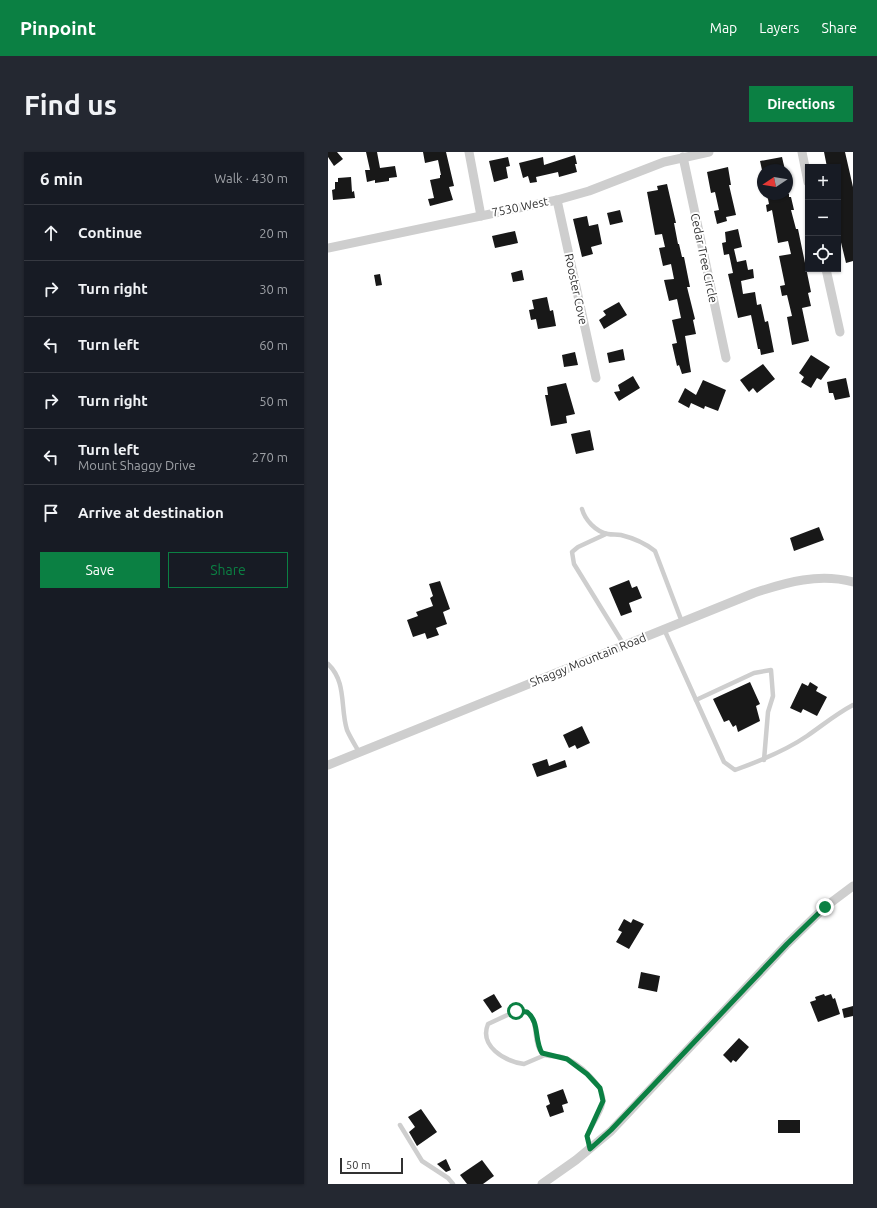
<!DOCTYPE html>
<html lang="en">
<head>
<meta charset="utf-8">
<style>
  :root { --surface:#171b24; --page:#242831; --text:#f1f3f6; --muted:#9ea1a6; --line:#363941; --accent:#0b8043 }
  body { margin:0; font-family:Ubuntu,sans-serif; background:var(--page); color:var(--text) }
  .controls { position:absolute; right:12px; top:12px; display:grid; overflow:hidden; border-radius:0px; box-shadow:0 1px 3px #0004 }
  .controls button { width:36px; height:36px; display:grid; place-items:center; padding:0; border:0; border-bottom:1px solid var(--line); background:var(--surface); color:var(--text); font:20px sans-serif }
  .compass { position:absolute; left:429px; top:12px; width:36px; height:36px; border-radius:50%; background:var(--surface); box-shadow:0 1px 3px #0004; rotate:258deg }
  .scale { position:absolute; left:12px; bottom:10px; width:63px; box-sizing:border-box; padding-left:4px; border:2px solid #313131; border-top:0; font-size:11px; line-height:14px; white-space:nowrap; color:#313131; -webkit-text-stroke:3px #fff; paint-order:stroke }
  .stop { position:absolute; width:12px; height:12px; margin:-9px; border:3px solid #0b8043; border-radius:50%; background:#fff }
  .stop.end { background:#0b8043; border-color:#fff; box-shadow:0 1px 4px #0008 }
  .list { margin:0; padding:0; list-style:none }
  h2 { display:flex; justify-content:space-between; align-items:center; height:52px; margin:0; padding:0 16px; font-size:17px }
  h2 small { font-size:13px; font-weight:400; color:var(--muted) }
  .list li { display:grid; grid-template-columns:26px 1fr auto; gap:12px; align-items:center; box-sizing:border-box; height:56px; padding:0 16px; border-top:1px solid var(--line) }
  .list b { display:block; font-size:15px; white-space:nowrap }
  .list p { margin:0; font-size:13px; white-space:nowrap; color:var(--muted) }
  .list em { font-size:13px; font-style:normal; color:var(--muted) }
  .actions { display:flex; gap:8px; padding:12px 16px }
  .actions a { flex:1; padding:9px 0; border:1px solid var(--accent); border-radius:0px; text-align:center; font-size:14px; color:var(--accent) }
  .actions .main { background:var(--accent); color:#fff }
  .icon { flex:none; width:22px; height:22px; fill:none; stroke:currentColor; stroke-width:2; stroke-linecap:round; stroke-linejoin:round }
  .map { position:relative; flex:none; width:525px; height:1032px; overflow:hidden; border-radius:0px }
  header { display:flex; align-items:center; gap:24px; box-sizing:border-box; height:56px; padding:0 20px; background:var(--accent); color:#fff }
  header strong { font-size:19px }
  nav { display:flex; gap:22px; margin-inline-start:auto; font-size:14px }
  .intro { display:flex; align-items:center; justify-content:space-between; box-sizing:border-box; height:96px; padding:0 24px }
  h1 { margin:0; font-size:28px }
  .button { padding:10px 18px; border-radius:0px; background:var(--accent); color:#fff; font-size:14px; font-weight:700 }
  main { display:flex; gap:24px; padding:0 24px }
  aside { flex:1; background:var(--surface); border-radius:0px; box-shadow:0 1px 3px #0004 }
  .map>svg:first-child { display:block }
</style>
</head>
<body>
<header>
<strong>Pinpoint</strong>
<nav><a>Map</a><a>Layers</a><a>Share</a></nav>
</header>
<div class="intro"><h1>Find us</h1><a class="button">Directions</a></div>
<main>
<aside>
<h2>6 min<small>Walk · 430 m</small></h2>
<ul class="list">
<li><svg class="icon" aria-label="ahead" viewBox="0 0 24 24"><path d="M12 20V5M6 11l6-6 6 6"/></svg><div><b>Continue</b></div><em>20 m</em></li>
<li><svg class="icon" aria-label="right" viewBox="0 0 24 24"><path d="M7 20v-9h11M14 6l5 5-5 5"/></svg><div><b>Turn right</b></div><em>30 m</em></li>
<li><svg class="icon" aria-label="left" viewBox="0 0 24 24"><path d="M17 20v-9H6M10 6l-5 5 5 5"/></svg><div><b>Turn left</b></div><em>60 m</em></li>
<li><svg class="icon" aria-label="right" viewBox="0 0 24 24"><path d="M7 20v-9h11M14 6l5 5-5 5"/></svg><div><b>Turn right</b></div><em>50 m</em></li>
<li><svg class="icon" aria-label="left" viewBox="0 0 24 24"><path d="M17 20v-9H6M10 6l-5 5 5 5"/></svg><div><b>Turn left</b><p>Mount Shaggy Drive</p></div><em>270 m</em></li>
<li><svg class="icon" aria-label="arrive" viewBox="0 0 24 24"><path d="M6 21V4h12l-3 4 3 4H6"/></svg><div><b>Arrive at destination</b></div></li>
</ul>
<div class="actions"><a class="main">Save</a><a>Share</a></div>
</aside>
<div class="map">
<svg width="525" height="1032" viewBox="0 0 525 1032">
  <rect width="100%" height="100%" fill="#fff"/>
  <!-- building -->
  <g fill="#181818">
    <path d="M 0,0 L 9,0 L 15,7 L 6,14 L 0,5 Z"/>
    <path d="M 38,0 L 49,0 L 52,16 L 67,14 L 69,25 L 61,26 L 61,29 L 47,31 L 47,28 L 39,30 L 37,18 L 42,18 Z"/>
    <path d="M 95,0 L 118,0 L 126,34 L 121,35 L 125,48 L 102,54 L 100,47 L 106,46 L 102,28 L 112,26 L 112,23 L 113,23 L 110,8 L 97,11 Z"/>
    <path d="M 496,0 L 517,0 L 525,35 L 525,109 L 518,111 L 510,78 L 510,15 L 499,15 Z"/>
    <path d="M 247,3 L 249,12 L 247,12 L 249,20 L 231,25 L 230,20 L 208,25 L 209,30 L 202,31 L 200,24 L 195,26 L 191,11 L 215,5 L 216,13 Z"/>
    <path d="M 180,5 L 182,14 L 178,15 L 180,26 L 166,30 L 161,9 Z"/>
    <path d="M 454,5 L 457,18 L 434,18 L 432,9 Z"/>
    <path d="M 400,15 L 403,33 L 401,33 L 408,63 L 398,65 L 399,69 L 389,72 L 386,59 L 391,58 L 387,40 L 383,41 L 379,20 Z"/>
    <path d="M 23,25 L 24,40 L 26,39 L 27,46 L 5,48 L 4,38 L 7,37 L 7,30 L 10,30 L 10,26 Z"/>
    <path d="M 339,32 L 348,71 L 346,71 L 350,92 L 351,92 L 354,105 L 356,105 L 362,135 L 359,135 L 367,167 L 365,168 L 368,182 L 357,184 L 363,220 L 354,222 L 351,213 L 349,214 L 344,192 L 349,191 L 344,168 L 353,166 L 349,147 L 341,149 L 336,128 L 346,127 L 343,112 L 335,114 L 331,96 L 337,95 L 334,82 L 327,83 L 319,40 L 330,38 L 329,34 Z"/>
    <path d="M 439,42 L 461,42 L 461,45 L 463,45 L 466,58 L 463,58 L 468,77 L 470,77 L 483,140 L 480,141 L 483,154 L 474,156 L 481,189 L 464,193 L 459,165 L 464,164 L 459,143 L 454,144 L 452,134 L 457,133 L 451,104 L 463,102 L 460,89 L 450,91 L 444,58 L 439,60 L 438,53 L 441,52 Z"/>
    <path d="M 292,58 L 295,70 L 282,73 L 279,61 Z"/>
    <path d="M 259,64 L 261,74 L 270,72 L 274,92 L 263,95 L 265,102 L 254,105 L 245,67 Z"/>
    <path d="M 410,77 L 414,95 L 406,97 L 409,110 L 418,108 L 420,118 L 425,117 L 426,126 L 413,129 L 415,142 L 427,140 L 429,153 L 433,152 L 437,170 L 440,169 L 446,200 L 433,203 L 432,197 L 430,197 L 423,163 L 410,166 L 400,122 L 405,121 L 401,102 L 396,103 L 394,91 L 398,90 L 397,80 Z"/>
    <path d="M 187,79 L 190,91 L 167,96 L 164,84 Z"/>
    <path d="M 194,118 L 196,128 L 185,130 L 183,121 Z"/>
    <path d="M 52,122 L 54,133 L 48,134 L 46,123 Z"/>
    <path d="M 219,145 L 222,159 L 225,158 L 228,174 L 210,177 L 208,167 L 203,168 L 201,158 L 206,157 L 204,148 Z"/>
    <path d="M 291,150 L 299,163 L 276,177 L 271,168 L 278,163 L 275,159 Z"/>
    <path d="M 295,197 L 297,208 L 281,211 L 279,201 Z"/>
    <path d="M 247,200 L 250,213 L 236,215 L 234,203 Z"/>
    <path d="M 483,203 L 502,215 L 493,228 L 489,226 L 483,236 L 473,230 L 476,225 L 471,221 Z"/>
    <path d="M 435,212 L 447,227 L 429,241 L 425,236 L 421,240 L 412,228 Z"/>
    <path d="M 305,224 L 312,236 L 291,249 L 286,240 L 292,239 L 290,233 Z"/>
    <path d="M 518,226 L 522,245 L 507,248 L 505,241 L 501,241 L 499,230 Z"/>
    <path d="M 375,228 L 398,238 L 390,259 L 377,254 L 376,257 L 363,251 L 361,256 L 350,250 L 357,236 L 368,243 Z"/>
    <path d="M 238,231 L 247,262 L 238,264 L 239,271 L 223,274 L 217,243 L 220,243 L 219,235 Z"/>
    <path d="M 262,278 L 266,298 L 248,302 L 243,282 Z"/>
    <path d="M 491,375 L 496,388 L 466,399 L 462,386 Z"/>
    <path d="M 301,428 L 304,436 L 309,434 L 314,446 L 301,451 L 304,460 L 293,464 L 281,436 Z"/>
    <path d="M 112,429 L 122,457 L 115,460 L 119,472 L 108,476 L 111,483 L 99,487 L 97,481 L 85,485 L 79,468 L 90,464 L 88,460 L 105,454 L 102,446 L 105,444 L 101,432 Z"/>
    <path d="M 422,530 L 432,552 L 428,554 L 432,569 L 410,580 L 408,573 L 405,575 L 401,568 L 396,570 L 385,547 Z"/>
    <path d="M 482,530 L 490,535 L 488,539 L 499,545 L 489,564 L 475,557 L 473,561 L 462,556 L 474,531 L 480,534 Z"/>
    <path d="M 254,574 L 262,591 L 249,597 L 247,593 L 241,596 L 235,583 Z"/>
    <path d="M 219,607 L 221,614 L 237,608 L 239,615 L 209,625 L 204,612 Z"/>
    <path d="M 296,767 L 303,771 L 305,767 L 316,772 L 301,797 L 288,790 L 294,780 L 290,778 Z"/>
    <path d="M 313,820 L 332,824 L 329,840 L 310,836 Z"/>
    <path d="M 166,842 L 174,855 L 164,861 L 155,848 Z"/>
    <path d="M 496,842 L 497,844 L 503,842 L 505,847 L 507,846 L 512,862 L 490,870 L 482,850 L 488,848 L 487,845 Z"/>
    <path d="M 525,854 L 525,864 L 516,866 L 514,857 Z"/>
    <path d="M 411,886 L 421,895 L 408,910 L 405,908 L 403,911 L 395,903 Z"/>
    <path d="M 235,937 L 240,951 L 234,953 L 236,960 L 222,965 L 218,954 L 222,952 L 219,943 Z"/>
    <path d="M 93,957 L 109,980 L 89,994 L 81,980 L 87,975 L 80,965 Z"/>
    <rect x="450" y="968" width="22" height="13"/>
    <path d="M 118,1007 L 123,1018 L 118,1020 L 109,1012 Z"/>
    <path d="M 154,1008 L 166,1024 L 155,1032 L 139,1032 L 132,1023 Z"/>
  </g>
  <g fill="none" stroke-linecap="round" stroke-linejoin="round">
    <!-- lane -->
    <g stroke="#cecece" stroke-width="4.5">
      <path d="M 254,357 C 257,368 268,380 280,382 C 284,383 289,382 293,383 C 305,386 317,391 327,399 L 354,470"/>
      <path d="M 278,382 L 250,395 L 244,400 L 246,412 L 296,493"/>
      <path d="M 336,477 L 396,610 L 407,618 C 432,609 457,599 479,584 C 495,573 508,562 525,553"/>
      <path d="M 0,512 C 19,530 12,556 19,578 C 22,585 27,593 31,600"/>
      <path d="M 368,548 L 426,521 L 443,518 L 445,544 L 440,560 L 436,608"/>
      <path d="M 217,903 L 196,912 C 176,909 151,894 160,872 L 188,859 L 199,860 C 212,871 204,888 213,900 C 218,906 227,903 234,905 C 249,909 278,934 275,951 C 273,963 263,973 259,984 L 263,997"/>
      <path d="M 72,973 L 94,1009 L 120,1026 L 125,1032"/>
    </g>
    <!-- street -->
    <g stroke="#cecece" stroke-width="9">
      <path d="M 141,0 L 153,64"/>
      <path d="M 474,0 L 480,30"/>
      <path d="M 355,5 L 398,206"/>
      <path d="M 229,48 L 268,226"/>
      <path d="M 0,96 L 229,48 L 261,39 L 336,10 L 381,0"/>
      <path d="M 498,117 L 512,180"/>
      <path d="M 0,613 L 426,441 C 459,430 491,421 525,430"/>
      <path d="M 214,1032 L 248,1008 L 283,979 L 459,792 L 497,755 L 525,734"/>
    </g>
  </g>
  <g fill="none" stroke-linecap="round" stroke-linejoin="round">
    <!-- route -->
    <path stroke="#0b8043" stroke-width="5" d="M 188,859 L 199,860 C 212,870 206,888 214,901 L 239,907 L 259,922 L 272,936 L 275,949 L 259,984 L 262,997 L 283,978 L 459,792 L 497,755"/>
  </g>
  <g text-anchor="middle" stroke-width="4" stroke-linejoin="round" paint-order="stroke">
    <!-- street labels -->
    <g font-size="12" fill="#313131" stroke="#fff">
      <text transform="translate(192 55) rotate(-12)" y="4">7530 West</text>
      <text transform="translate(376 106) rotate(78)" y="4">Cedar Tree Circle</text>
      <text transform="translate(248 137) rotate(78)" y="4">Rooster Cove</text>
      <text transform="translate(260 508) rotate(-22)" y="4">Shaggy Mountain Road</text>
    </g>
  </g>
</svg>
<div class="controls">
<button>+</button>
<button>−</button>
<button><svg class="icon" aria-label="locate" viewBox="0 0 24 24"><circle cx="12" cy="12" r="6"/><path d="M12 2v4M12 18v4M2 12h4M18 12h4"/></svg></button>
</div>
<svg class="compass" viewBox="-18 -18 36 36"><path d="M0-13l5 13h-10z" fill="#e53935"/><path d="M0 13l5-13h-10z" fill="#9ea1a6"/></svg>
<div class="scale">50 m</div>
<div class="stop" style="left:188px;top:859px"></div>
<div class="stop end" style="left:497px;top:755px"></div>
</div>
</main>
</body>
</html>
